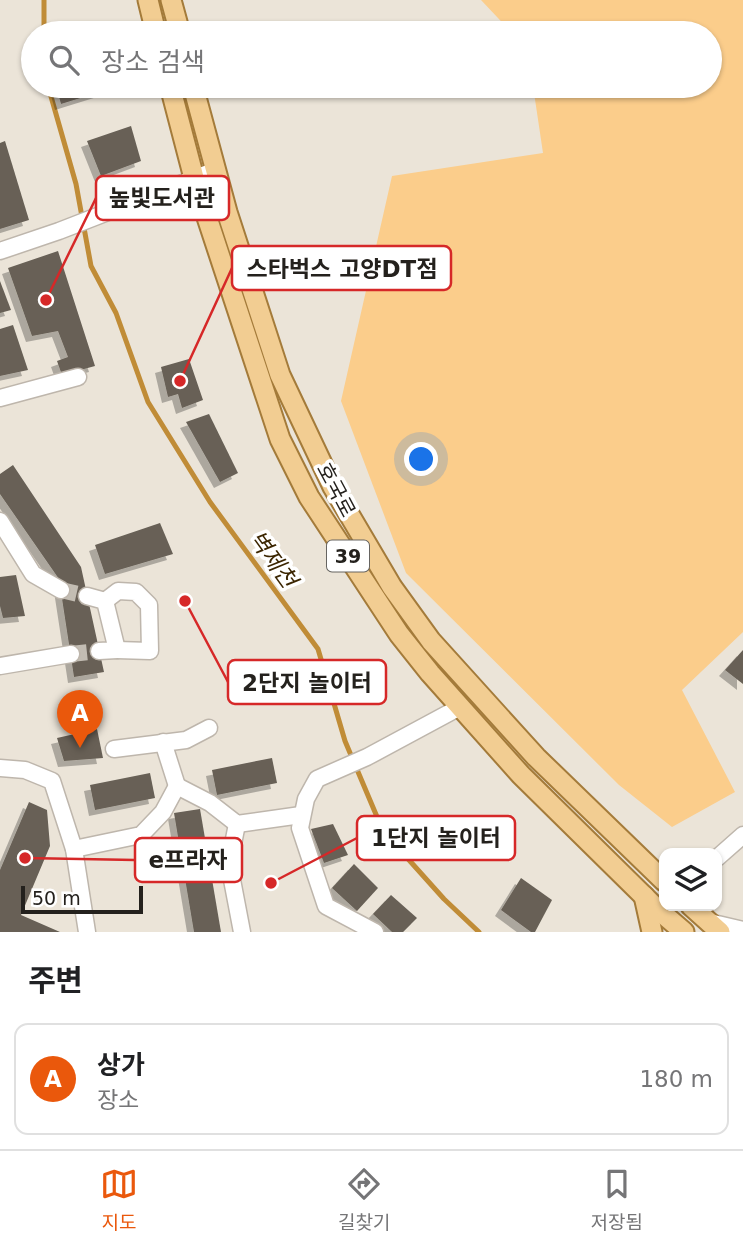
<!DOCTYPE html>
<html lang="ko">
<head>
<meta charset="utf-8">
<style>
  :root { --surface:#fff; --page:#f2f2f2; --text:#202124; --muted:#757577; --line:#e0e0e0; --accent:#ea580c }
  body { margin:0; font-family:"DejaVu Sans","Noto Sans KR",sans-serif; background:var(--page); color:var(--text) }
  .controls { position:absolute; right:21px; bottom:21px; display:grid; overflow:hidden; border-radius:14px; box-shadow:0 2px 5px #0004 }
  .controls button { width:63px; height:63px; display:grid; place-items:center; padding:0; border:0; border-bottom:2px solid var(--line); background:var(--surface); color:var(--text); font:35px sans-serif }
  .scale { position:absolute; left:21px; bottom:18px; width:122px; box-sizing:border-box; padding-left:7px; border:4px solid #24211d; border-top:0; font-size:19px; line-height:24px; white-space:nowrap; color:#24211d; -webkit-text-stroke:5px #fff; paint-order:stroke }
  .you { position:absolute; left:422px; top:460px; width:24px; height:24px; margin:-18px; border:5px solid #fff; border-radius:50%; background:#1a73e8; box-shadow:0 0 0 10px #1a73e833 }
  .badge { display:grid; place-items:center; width:46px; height:46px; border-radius:50%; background:var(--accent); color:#fff; font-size:23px; font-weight:700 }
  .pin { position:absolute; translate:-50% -58px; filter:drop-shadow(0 2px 4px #0008) }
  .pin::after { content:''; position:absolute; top:37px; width:24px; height:21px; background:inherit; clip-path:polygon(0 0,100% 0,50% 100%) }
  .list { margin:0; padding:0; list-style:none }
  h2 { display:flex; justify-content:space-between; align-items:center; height:91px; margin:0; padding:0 28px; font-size:30px }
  h2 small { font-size:23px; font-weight:400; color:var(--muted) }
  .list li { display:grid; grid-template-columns:46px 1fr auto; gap:21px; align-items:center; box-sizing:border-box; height:112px; margin:0 14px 14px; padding:0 14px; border:2px solid var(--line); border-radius:14px }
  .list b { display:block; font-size:26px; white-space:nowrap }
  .list p { margin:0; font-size:23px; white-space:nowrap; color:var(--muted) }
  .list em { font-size:23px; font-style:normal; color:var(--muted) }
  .icon { flex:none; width:38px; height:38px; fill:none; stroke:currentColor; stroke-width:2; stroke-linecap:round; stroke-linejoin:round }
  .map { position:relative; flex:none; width:743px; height:932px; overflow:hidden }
  .search { position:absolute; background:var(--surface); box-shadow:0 2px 5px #0004; left:21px; right:21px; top:21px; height:77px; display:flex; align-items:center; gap:18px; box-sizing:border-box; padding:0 24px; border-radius:38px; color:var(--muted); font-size:26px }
  .sheet { height:217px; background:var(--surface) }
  nav { display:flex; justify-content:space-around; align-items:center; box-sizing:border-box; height:98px; border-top:2px solid var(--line); background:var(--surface); font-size:19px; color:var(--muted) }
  nav a { display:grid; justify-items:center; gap:4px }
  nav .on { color:var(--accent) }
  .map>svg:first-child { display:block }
</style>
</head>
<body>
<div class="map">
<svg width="743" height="932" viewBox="0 0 743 932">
  <defs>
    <filter id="shadow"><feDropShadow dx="-6" dy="6" stdDeviation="0" flood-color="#0004"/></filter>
  </defs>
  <rect width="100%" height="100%" fill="#ebe4d8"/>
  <!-- green -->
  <path fill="#fbcd8b" d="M 481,0 L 743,0 L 743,632 L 682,690 L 735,792 L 672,827 L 619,785 L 406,573 L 341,401 L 392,176 L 543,153 L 533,86 L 710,86 L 710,33 L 512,33 Z"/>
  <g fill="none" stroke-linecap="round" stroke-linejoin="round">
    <!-- stream -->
    <g stroke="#c08c37" stroke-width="5">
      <path d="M 44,0 L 44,33"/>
      <path d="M 48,86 L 76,184 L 91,266 L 116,313 L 148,402 L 210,502 L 318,649 L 345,741 L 383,831 L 444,899 L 479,932"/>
    </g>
  </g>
  <!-- building -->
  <g fill="#676056" filter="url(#shadow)">
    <path d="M 56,86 L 102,86 L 103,91 L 61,104 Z"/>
    <path d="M 131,126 L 141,161 L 101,176 L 87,141 Z"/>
    <path d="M 5,141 L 29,220 L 0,229 L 0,143 Z"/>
    <path d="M 58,251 L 95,366 L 62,375 L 57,361 L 68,357 L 58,331 L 32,336 L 8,268 Z"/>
    <path d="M 0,281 L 11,310 L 0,313 Z"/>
    <path d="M 13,325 L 28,370 L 0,376 L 0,329 Z"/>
    <path d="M 189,359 L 203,400 L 182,408 L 178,394 L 168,397 L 161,367 Z"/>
    <path d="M 209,414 L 238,473 L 220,482 L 186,422 Z"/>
    <path d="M 13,465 L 81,567 L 104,672 L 74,677 L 59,579 L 0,494 L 0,474 Z"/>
    <path d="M 160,523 L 173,554 L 105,574 L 95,545 Z"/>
    <path d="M 16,575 L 25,616 L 3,618 L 0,606 L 0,577 Z"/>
    <path d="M 743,650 L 743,684 L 725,670 Z"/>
    <path d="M 97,729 L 103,758 L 64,761 L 57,738 Z"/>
    <path d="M 272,758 L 277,783 L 217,795 L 212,770 Z"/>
    <path d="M 150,773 L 155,798 L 95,810 L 90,785 Z"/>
    <path d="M 29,802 L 47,810 L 50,846 L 21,915 L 60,932 L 0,932 L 0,870 Z"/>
    <path d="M 200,809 L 221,932 L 194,932 L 174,813 Z"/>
    <path d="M 333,824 L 348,855 L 324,863 L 311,829 Z"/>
    <path d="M 354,864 L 378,888 L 357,911 L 332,888 Z"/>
    <path d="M 521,878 L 552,900 L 535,932 L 531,932 L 501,910 Z"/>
    <path d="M 391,895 L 417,918 L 403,932 L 392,932 L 373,914 Z"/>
  </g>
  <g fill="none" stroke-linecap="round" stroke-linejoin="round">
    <!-- minor-tunnel -->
    <g stroke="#c3bdb3" stroke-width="16" stroke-dasharray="16 8" stroke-linecap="butt">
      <path d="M 61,590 L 87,596"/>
      <path d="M 71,654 L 99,651"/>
    </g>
    <!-- minor casing -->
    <g stroke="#beb6ac" stroke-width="19">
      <g id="minor">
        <path d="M 0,251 L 59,231 L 216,170"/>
        <path d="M 0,398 L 78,377"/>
        <path d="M 0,521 L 33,574 L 61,590"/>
        <path d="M 87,596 L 105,601 L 117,650 L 99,651"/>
        <path d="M 105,601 L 118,591 L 136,592 L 149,605 L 150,651 L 117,650"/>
        <path d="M 0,666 L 71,654"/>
        <path d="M 163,742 L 177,786"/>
        <path d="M 114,749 L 186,740 L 209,728"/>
        <path d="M 0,768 L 25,770 L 52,781 L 74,849 L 87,932"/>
        <path d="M 237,824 L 229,864 L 242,932"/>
        <path d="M 74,849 L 141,835 L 163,812 L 177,786 L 210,803 L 237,824 L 301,815"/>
        <path d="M 717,858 L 743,835"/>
        <path d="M 709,922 L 743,930"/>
        <path d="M 375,932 L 326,906 L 300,828 L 306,799 L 317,779 L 367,757 L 460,707"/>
      </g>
    </g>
    <!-- major casing -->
    <g stroke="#a47b3a" stroke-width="23">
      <g id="major">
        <path d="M 148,0 L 156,33"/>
        <path d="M 171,0 L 180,33"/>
        <path d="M 170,86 L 194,178 L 280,439 L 309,497 L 399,634 L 430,673 L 521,775 L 655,907 L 684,932"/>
        <path d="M 193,86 L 227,212 L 280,375 L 333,487 L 392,587 L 431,641 L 536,757 L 664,881"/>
        <path d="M 644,896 L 652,932"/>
        <path d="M 691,906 L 720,932"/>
      </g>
    </g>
    <!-- minor -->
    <use href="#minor" stroke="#fff" stroke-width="16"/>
    <!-- major -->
    <use href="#major" stroke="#f2cd92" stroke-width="19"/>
  </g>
  <g text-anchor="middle" stroke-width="7" stroke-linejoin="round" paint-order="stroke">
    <!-- shield labels -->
    <rect fill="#fff" stroke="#666461" stroke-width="2" x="327" y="540.5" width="42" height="31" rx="5"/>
    <g font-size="19" font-weight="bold" fill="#24211d">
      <text x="348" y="563">39</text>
    </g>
    <!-- street labels -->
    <g font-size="21" fill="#24211d" stroke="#fff">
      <text transform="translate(336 490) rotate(62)" y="7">호국로</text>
    </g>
    <!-- water labels -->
    <g font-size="23" font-style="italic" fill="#3b2501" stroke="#fff">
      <text transform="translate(273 559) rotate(54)" y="8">벽제천</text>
    </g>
  </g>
  <!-- callouts -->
  <path fill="none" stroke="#d62828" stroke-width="2.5" d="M46 300L96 198M180 381L232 268M185 601L228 682M271 883L357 838M25 858L135 860"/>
  <g fill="#d62828" stroke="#fff" stroke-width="2.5">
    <circle cx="46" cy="300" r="7"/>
    <circle cx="180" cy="381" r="7"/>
    <circle cx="185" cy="601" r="7"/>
    <circle cx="271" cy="883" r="7"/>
    <circle cx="25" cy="858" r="7"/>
  </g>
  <g fill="#fff" stroke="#d62828" stroke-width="2.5">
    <rect x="96" y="176" width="133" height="44" rx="7"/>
    <rect x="232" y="246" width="219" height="44" rx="7"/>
    <rect x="228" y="660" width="158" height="44" rx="7"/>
    <rect x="357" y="816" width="158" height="44" rx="7"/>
    <rect x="135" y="838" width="107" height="44" rx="7"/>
  </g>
  <g font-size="23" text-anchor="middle" font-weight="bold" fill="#24211d">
    <text x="162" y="206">높빛도서관</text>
    <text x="342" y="277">스타벅스 고양DT점</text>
    <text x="307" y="691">2단지 놀이터</text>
    <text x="436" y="846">1단지 놀이터</text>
    <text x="188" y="868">e프라자</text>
  </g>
</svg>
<div class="controls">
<button><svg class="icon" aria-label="layers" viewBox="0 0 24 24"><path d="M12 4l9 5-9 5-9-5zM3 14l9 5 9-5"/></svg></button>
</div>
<div class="scale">50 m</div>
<div class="you"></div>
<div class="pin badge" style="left:80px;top:748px">A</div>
<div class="search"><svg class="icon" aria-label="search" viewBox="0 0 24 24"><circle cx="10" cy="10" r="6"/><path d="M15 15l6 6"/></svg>장소 검색</div>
</div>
<section class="sheet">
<h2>주변<small></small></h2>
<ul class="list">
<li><span class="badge">A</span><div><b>상가</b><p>장소</p></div><em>180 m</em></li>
</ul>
</section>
<nav>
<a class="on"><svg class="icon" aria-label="map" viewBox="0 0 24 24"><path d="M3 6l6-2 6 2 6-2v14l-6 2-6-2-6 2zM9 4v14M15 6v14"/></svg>지도</a>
<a><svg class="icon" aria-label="directions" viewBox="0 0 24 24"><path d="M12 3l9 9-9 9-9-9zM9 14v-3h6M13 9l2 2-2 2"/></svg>길찾기</a>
<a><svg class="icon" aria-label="saved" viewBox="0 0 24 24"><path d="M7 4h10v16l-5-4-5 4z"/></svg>저장됨</a>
</nav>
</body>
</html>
